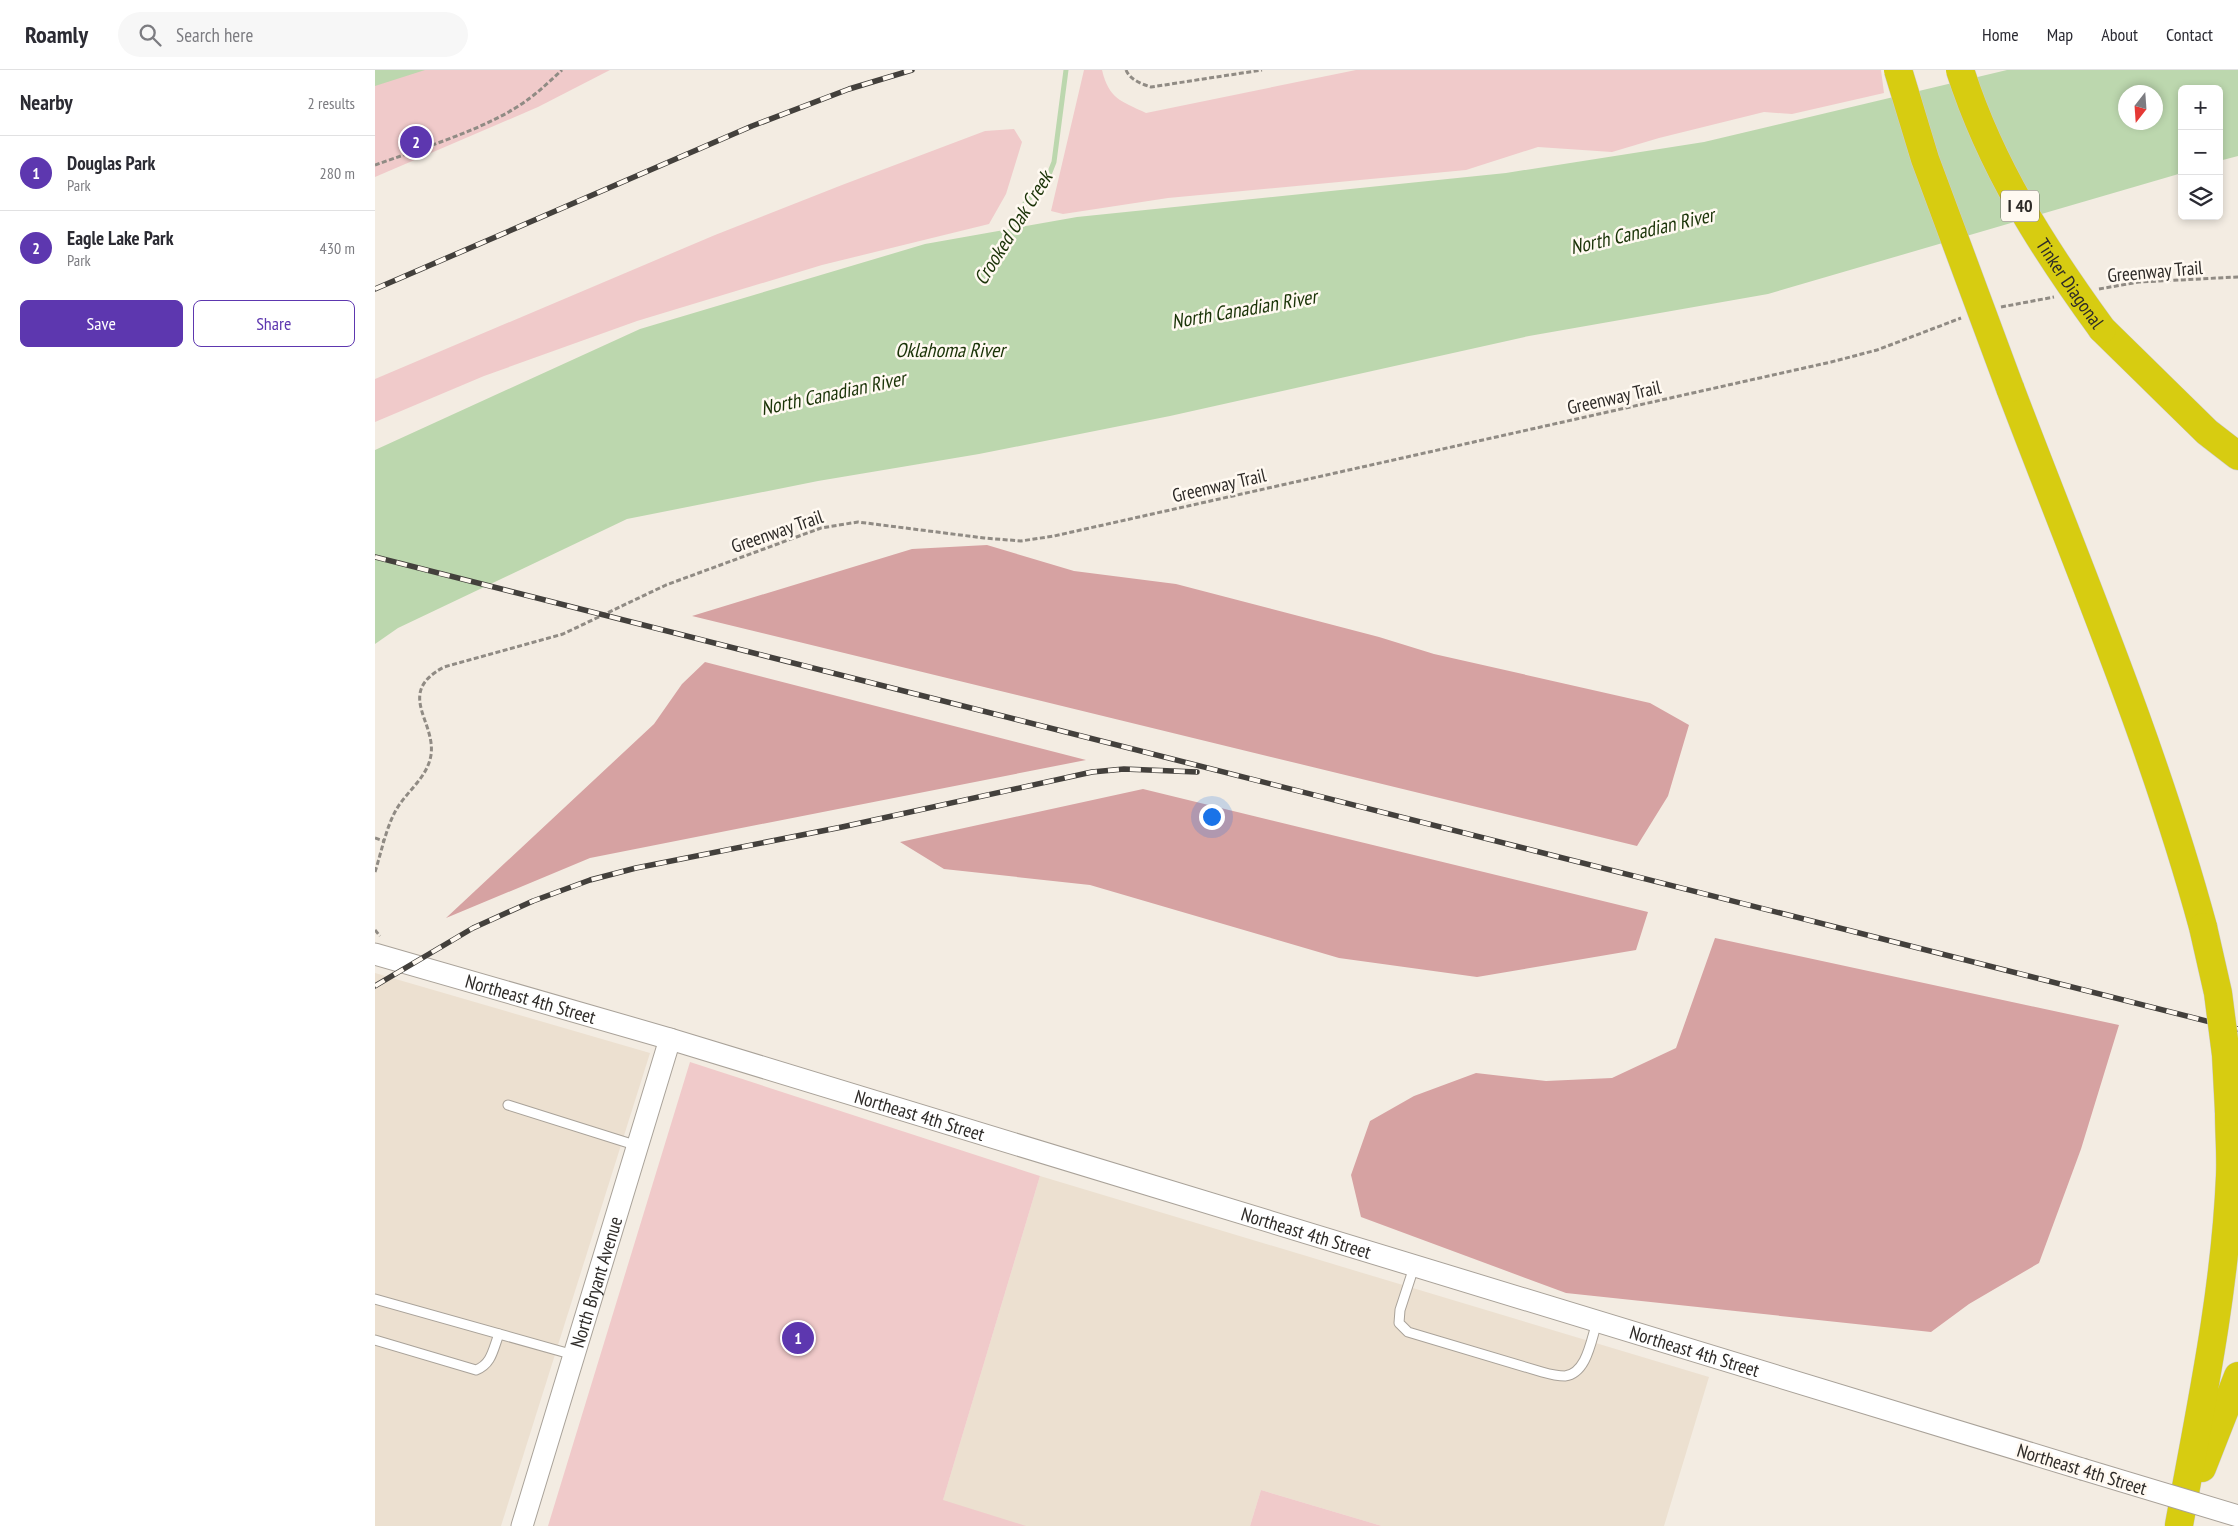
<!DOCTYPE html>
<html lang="en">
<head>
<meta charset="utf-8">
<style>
  :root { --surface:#fff; --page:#f7f7f7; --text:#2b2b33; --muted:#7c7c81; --line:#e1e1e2; --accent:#5d37af }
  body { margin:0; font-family:"PT Sans Narrow",sans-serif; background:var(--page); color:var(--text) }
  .controls { position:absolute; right:15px; top:15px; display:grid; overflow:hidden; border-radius:8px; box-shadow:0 2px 8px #0003 }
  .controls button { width:45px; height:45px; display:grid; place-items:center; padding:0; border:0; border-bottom:1px solid var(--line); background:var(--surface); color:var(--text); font:25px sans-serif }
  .compass { position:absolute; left:1743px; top:15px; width:45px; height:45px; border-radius:50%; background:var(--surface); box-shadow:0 2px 8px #0003; rotate:197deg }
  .you { position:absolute; left:836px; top:746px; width:18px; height:18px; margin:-12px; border:4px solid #fff; border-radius:50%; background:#1a73e8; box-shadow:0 0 0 8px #1a73e833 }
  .badge { display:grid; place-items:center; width:32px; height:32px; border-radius:50%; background:var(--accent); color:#fff; font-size:16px; font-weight:700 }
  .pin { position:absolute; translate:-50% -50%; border:2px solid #fff; box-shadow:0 1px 5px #0006 }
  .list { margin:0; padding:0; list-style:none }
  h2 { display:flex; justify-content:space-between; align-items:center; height:65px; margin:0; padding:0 20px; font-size:21px }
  h2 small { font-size:16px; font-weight:400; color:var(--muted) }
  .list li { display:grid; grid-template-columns:32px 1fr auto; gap:15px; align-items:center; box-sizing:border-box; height:75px; padding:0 20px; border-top:1px solid var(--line) }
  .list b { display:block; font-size:19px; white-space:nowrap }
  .list p { margin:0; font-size:16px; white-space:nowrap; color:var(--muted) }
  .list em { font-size:16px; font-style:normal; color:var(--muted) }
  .actions { display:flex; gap:10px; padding:15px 20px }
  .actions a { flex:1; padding:11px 0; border:1px solid var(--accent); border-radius:8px; text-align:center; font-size:18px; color:var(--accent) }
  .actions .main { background:var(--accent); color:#fff }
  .icon { flex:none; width:28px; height:28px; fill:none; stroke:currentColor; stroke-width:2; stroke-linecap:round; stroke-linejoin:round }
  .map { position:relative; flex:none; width:1863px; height:1456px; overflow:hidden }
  header { display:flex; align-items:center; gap:30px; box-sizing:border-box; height:70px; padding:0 25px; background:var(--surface); border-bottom:1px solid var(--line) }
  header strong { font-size:24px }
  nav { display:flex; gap:28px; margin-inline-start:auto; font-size:18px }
  .search { width:350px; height:45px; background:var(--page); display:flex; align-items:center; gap:12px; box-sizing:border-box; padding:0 18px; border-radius:28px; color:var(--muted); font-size:19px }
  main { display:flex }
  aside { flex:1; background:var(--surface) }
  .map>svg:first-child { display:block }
</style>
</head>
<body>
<header>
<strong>Roamly</strong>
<div class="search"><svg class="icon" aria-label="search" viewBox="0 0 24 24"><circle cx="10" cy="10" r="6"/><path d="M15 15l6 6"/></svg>Search here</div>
<nav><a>Home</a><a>Map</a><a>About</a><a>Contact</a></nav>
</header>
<main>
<aside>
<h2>Nearby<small>2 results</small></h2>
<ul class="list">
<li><span class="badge">1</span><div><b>Douglas Park</b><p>Park</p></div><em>280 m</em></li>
<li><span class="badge">2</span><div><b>Eagle Lake Park</b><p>Park</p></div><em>430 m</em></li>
</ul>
<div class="actions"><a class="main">Save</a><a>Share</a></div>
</aside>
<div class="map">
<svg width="1863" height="1456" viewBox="0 0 1863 1456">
  <rect width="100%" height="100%" fill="#f3ece2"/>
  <!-- built -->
  <g fill="#ece0d0">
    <path d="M 0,903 L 275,983 L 126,1456 L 0,1456 Z"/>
    <path d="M 665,1106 L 1334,1307 L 1289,1456 L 1007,1456 L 886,1420 L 875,1456 L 645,1456 L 567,1433 Z"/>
  </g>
  <!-- green -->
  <g fill="#f0caca">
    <path d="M 0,0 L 235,0 L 163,37 L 0,107 Z"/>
    <path d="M 709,0 L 727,0 C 734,29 746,31 771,43 L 981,0 L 1506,0 L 1509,23 L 1417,44 L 1389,42 L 1284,68 L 1237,82 L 1163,77 L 1091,100 L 793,128 L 688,144 L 676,141 Z"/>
    <path d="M 639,59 L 647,72 L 631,124 L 614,154 L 447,195 L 262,251 L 109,306 L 0,352 L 0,309 L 340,165 L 467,115 L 610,61 Z"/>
    <path d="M 315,992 L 665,1106 L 568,1430 L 651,1456 L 173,1456 Z"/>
    <path d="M 886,1420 L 1007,1456 L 875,1456 Z"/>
  </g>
  <!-- forest -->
  <g fill="#d6a2a2">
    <path d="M 612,475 L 699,501 L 801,514 L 1004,567 L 1059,584 L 1275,633 L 1314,655 L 1293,726 L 1262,776 L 317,546 L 537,479 Z"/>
    <path d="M 330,592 L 711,690 L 215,788 L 71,848 L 279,654 L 307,614 Z"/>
    <path d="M 768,719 L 1273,842 L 1261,880 L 1102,907 L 964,888 L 715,815 L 569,799 L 525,772 Z"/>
    <path d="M 1340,868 L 1744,955 L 1706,1079 L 1664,1193 L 1594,1234 L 1556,1262 L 1191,1223 L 986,1147 L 976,1105 L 995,1051 L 1039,1026 L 1101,1003 L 1171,1011 L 1237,1008 L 1301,978 Z"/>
  </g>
  <!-- water -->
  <g fill="#bcd7ae" fill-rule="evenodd">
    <path d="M 0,0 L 50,0 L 0,16 Z"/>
    <path d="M 1632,0 L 1863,0 L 1863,86 L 1844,91 L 1844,19 L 1807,19 L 1807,103 L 1393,224 L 1154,266 L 795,346 L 604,384 L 443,411 L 252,449 L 23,558 L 0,574 L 0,380 L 265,259 L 550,174 L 702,147 L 1131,103 L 1329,72 ZM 1750,22 L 1780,22 L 1780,52 L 1750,52 Z"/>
  </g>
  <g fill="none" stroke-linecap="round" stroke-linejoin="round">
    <!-- stream -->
    <path stroke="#bcd7ae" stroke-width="5" d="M 636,162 L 651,131 L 669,117 L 679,92 L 691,0"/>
    <!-- service casing -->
    <g stroke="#a9a299" stroke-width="11">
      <g id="service">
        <path d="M 133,1035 L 263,1076"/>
        <path d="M 1039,1197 L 1025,1240 L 1024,1253 L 1033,1262 L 1167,1302 C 1174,1304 1182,1306 1190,1306 C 1212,1303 1216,1270 1222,1252"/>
        <path d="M 0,1229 L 199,1285"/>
        <path d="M 0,1270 L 101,1300 C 117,1294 118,1279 124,1264"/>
      </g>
    </g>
    <!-- tertiary casing -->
    <g stroke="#a9a299" stroke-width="23">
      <g id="tertiary">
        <path id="s1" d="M 0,884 L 295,969 L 1707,1399"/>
        <path id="s2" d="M 147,1456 L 295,969"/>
      </g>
    </g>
    <!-- motorway casing -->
    <g stroke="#cdcccb" stroke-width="29">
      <g id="motorway">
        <path d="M 1727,259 L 1832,362 L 1863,386"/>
        <path d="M 1635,318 C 1703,497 1778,673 1828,857"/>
        <path d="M 1827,1398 L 1863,1306"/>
        <path d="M 1804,1455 C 1825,1340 1850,1224 1855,1106 C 1856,1085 1854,1063 1854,1042"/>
      </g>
    </g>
    <!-- path -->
    <g stroke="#908b84" stroke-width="3" stroke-dasharray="5 2.5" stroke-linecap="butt">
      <path d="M 751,0 C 755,10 767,14 776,17 L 887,0"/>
      <path d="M 0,95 C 47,78 116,58 155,28 C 167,19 177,9 187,0"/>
      <path d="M 1724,219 L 1764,212 L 1863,207"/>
      <path d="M 1626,237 L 1679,227"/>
      <path d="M 0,768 L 9,771"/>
      <path d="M 0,802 C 6,783 10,763 18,746 C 28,723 52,710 56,685 C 61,651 20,623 69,597 L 188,564 L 291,515 L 446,458 L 483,452 L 609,468 L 646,471 L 679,466 L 1456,292 L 1502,280 L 1586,248"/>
      <path d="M 0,860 L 5,866"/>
    </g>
    <!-- service -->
    <use href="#service" stroke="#fff" stroke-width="9"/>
    <!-- tertiary -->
    <use href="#tertiary" stroke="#fff" stroke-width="21"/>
    <!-- motorway -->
    <use href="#motorway" stroke="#d7cc11" stroke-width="28"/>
    <!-- rail casing -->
    <g stroke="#43403c" stroke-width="5.5">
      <g id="rail">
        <path d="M 0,219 L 377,56 L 474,19 L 537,0"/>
        <path d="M 0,487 L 1863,959"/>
        <path d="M 0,916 L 98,858 L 158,831 L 215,810 L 261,798 L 467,757 L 717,702 L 749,699 L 822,702"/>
      </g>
    </g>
    <!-- rail -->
    <use href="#rail" stroke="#fff9f1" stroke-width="4" stroke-dasharray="11" stroke-linecap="butt"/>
    <!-- tertiary-bridge casing -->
    <g stroke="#a9a299" stroke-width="23" stroke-linecap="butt">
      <path id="tertiary-bridge" d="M 1707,1399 L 1863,1446"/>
    </g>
    <!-- motorway-bridge casing -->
    <g stroke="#cdcccb" stroke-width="29" stroke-linecap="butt">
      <g id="motorway-bridge">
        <path d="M 1523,0 L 1550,89 L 1635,318"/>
        <path id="s3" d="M 1585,0 C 1616,97 1668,178 1727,259"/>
        <path d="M 1828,857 L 1843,923 L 1851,985 L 1854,1042"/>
      </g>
    </g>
    <!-- tertiary-bridge -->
    <use href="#tertiary-bridge" stroke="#fff" stroke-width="21"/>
    <!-- motorway-bridge -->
    <use href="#motorway-bridge" stroke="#d7cc11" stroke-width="28"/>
  </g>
  <g text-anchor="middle" stroke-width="5" stroke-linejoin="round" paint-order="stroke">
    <!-- shield labels -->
    <rect fill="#fff9f1" stroke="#6d6964" stroke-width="1" x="1626" y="120.5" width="38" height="31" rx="4"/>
    <g font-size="18" font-weight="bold" fill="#2e2b28">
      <text x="1645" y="142">I 40</text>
    </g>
    <!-- street labels -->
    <g font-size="19" fill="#2e2b28" stroke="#fff9f1">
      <text transform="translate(1780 201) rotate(-5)" y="7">Greenway Trail</text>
      <text dy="7" stroke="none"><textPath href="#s3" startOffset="241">Tinker Diagonal</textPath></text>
      <text transform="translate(1239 327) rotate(-13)" y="7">Greenway Trail</text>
      <text transform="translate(844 415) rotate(-13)" y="7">Greenway Trail</text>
      <text transform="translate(402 461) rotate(-19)" y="7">Greenway Trail</text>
      <text dy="7" stroke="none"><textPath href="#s1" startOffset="162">Northeast 4th Street</textPath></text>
      <text dy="7" stroke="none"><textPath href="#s1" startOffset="568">Northeast 4th Street</textPath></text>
      <text dy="7" stroke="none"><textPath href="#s1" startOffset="972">Northeast 4th Street</textPath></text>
      <text dy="7" stroke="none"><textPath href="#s2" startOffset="255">North Bryant Avenue</textPath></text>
      <text dy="7" stroke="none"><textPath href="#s1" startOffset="1378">Northeast 4th Street</textPath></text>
      <text transform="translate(1707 1399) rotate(17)" y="7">Northeast 4th Street</text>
    </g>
    <!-- water labels -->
    <g font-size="20" font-style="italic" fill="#1a3307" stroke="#fff9f1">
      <text transform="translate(638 158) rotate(-58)" y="7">Crooked Oak Creek</text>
      <text transform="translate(1267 161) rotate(-13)" y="7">North Canadian River</text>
      <text transform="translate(869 239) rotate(-10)" y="7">North Canadian River</text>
      <text x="575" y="287">Oklahoma River</text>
      <text transform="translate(458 323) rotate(-12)" y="7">North Canadian River</text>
    </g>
  </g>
</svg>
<div class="controls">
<button>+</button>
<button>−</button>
<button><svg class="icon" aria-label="layers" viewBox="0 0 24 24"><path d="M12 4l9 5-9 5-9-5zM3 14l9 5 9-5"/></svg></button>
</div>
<svg class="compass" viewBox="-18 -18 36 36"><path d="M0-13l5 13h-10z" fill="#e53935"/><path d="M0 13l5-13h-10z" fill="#7c7c81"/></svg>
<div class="you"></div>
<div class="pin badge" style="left:423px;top:1268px">1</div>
<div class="pin badge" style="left:41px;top:72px">2</div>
</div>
</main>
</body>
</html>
